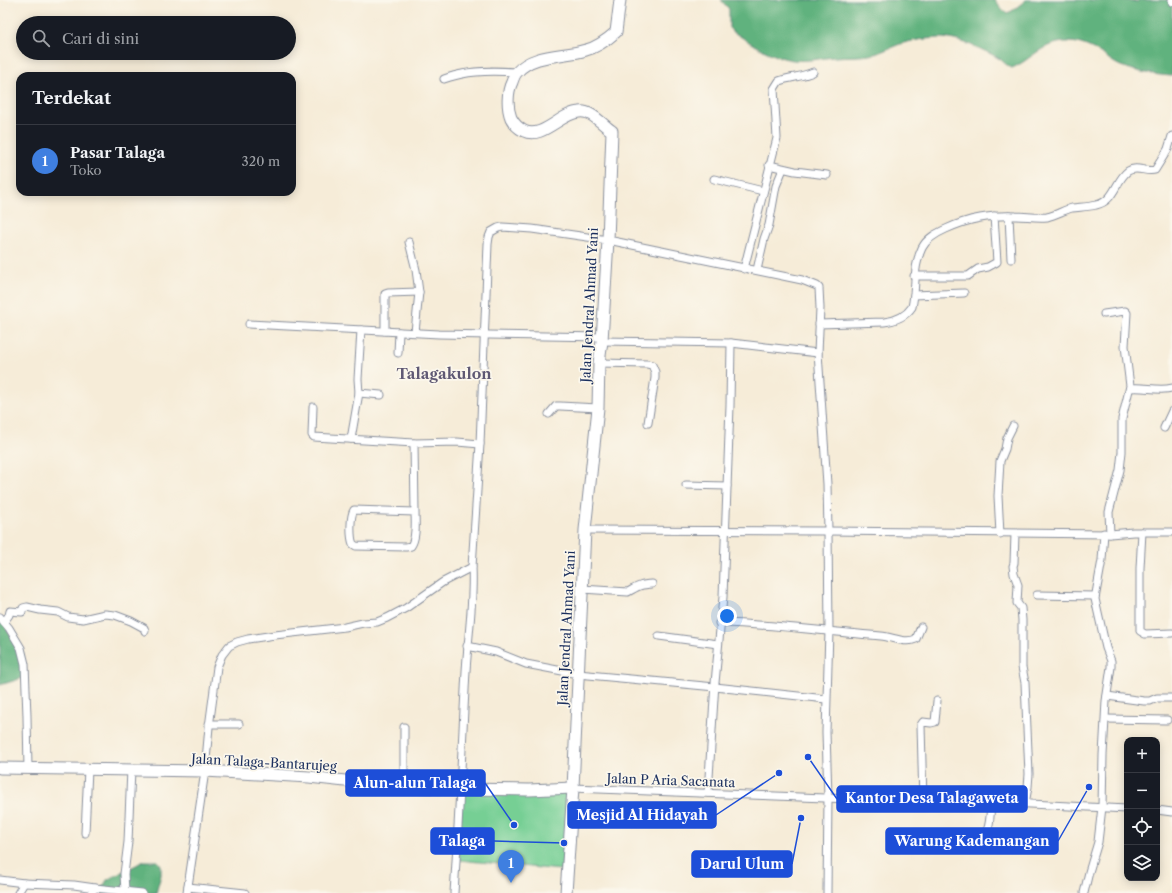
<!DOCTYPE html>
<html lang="id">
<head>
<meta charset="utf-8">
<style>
  :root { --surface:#171b24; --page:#242831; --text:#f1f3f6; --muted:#9ea1a6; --line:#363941; --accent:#1f6fb2 }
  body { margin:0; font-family:"Libre Caslon Text",serif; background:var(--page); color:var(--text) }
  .controls { position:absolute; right:12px; bottom:12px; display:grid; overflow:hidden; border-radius:8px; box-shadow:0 2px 10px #0003 }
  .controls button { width:36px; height:36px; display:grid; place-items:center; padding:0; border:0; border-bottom:1px solid var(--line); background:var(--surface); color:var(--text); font:20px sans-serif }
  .you { position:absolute; left:727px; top:616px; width:14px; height:14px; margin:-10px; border:3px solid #fff; border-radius:50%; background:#1a73e8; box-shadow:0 0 0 6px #1a73e833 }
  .badge { display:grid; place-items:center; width:26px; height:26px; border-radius:50%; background:var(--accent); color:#fff; font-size:13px; font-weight:700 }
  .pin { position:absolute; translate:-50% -33px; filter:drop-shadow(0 1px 2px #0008) }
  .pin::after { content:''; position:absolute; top:21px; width:14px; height:12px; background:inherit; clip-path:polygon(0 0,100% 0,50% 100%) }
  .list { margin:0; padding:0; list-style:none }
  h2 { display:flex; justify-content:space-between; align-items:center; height:52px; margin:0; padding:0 16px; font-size:17px }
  h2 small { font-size:13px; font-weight:400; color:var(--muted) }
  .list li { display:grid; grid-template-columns:26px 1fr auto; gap:12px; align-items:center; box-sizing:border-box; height:72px; padding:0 16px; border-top:1px solid var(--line) }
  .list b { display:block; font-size:15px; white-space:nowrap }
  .list p { margin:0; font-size:13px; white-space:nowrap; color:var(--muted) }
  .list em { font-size:13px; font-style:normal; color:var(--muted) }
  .icon { flex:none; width:22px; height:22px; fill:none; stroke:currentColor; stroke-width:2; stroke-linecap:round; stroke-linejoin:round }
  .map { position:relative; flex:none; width:1172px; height:893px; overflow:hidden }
  .search { position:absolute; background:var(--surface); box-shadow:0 2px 10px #0003; left:16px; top:16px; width:280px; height:44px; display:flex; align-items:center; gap:10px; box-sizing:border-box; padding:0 14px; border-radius:22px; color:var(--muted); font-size:15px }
  .panel { position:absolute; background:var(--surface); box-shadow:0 2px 10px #0003; left:16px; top:72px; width:280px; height:124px; border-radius:12px }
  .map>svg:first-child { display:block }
</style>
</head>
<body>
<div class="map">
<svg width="1172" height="893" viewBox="0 0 1172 893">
  <rect width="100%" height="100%" fill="#fbf7ec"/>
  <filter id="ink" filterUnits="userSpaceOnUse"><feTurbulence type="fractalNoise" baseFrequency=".025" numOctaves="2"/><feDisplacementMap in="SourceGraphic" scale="8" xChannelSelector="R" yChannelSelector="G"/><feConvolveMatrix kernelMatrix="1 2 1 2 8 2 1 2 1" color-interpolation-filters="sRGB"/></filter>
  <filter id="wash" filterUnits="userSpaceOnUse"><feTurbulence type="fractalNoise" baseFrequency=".012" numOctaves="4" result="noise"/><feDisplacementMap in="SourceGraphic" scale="16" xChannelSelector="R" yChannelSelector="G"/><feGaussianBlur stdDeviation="0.9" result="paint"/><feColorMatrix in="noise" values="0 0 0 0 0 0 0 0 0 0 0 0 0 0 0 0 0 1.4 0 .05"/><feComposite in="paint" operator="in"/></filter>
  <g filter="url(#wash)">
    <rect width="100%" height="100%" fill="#f6ecd8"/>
    <!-- green -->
    <path fill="#76cf94" stroke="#487f79" d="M 462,783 L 572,790 L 561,870 L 459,860 Z"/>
    <!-- forest -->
    <g fill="#60b27e" stroke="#3e706e">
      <path d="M 721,0 L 995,0 L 1003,10 L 1007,13 L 1012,11 L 1026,0 L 1122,0 L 1138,2 L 1138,0 L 1172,0 L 1172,76 C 1155,75 1137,72 1121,66 C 1116,64 1110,60 1105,56 C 1090,46 1073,38 1054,44 C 1038,48 1027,62 1012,68 C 1007,66 1004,62 1000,59 C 983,49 962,40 943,38 C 929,38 913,40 900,44 C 892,47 883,51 875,54 C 861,57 848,56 835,57 C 821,58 807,62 793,60 C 770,57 751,43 732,31 L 729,28 L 729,9 Z"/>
      <path d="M 0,619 L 23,654 L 26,677 L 0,685 Z"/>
      <path d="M 144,861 L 158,861 L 161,865 L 161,875 L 156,893 L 102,893 L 102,889 L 107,880 Z"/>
    </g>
  </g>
  <g filter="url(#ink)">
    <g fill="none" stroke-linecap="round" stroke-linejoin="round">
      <!-- minor casing -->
      <g stroke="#888e9b" stroke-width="9">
        <g id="minor">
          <path d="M 1172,0 L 1172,2"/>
          <path d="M 444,79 C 450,77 456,75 462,74 C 480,70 499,71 516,72"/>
          <path d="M 769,165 L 795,171 L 827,175"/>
          <path d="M 714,179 L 763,191"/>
          <path d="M 1009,216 L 1011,259"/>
          <path d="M 409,242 L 416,270 L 419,292 L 415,332"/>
          <path d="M 744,269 L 777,138 L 774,89 L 779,81 C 790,77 802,77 813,72"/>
          <path d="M 757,270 L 764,239 L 769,225 L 776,186 L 783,169"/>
          <path d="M 914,276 L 968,276 L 978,269 L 988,267 L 997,262 L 994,216"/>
          <path d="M 914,295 L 964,293"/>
          <path d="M 1104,314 L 1125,311 L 1127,313 L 1125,346 L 1130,386 L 1122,419 L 1122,452 L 1120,470 L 1109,512 L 1110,534"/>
          <path d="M 249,324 L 439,334 L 602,337"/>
          <path d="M 819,324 L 884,322 C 895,321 906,316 912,307 C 917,286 912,269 922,248 C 927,238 937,233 946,229 C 970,218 990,215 1016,216 C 1026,216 1036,218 1047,217 C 1056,215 1064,210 1072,208 C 1080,207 1088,207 1096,205 C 1115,201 1115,181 1128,171 C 1137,165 1146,173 1155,170 L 1168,149 L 1172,136"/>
          <path d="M 385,331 L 385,294 L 388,293 L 419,292"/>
          <path d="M 602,341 L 731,343 L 818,353"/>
          <path d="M 398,353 L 399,332"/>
          <path d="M 599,363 L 647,364 L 652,365 L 655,372 L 655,378 L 648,423"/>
          <path d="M 1130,388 C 1144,386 1159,392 1172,388"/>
          <path d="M 359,393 L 381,395"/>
          <path d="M 313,407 L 312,435 L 314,437 L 414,443"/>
          <path d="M 549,414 L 556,406 L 560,406 L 598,408"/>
          <path d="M 1164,428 L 1172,411"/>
          <path d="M 351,439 L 359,393 L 358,379 L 361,330"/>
          <path d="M 686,485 L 727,486"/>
          <path d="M 415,512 L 354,510 C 350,516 350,537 353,544 L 356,546 L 406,547 L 411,546 C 417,537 415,522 415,512 L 414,443 L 457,442 L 480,444"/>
          <path d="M 585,530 L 828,531 L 1110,534 L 1133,532 L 1172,532"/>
          <path d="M 1142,532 L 1140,568 L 1140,631 L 1145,634 L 1172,633"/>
          <path d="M 1000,534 L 998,496 L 1000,461 L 1005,449 L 1007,438 L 1013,426"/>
          <path d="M 1015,534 L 1014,563 L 1013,566 L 1014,574 L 1018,585 L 1017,603 L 1021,608 L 1022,620 L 1022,667 L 1025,683 L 1029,774 L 1028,787 L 1025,804"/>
          <path d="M 582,589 L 628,592 C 639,586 639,585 652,584"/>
          <path d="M 1037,595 L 1095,596"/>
          <path d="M 0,617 L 9,628 L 21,648 L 25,664 L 27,716 L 28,769"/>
          <path d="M 4,622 L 9,615 L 10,611 L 22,612 L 23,608 L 27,607 L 40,610 L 58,612 L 68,617 L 83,619 L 105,614 L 115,615 L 131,621 L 144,628 L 145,631"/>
          <path d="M 719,623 C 773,624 827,632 881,636 C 893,637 905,644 916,639 L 921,627"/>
          <path d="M 659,636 L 718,644"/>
          <path d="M 467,646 L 496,652 L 526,664 L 578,674 L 715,687 L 826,699"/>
          <path d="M 1107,696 L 1144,701 L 1150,701 L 1157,698 L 1171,698"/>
          <path d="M 1106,719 L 1167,720"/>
          <path d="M 209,724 L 239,724"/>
          <path d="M 404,786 L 404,727"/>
          <path d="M 573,788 L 923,802 L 991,802 L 1127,809"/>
          <path d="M 708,793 L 715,683 L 723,597 L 730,406 L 731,343"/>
          <path d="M 923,802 L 921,725 L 923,722 L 931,723 L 935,722 L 937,701"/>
          <path d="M 1157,810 L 1172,812"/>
          <path d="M 85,833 L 88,769"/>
          <path d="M 971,839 C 975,838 981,838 984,835 C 991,829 990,811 991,802"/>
          <path d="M 0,880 L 24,883 L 18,893"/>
          <path d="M 24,883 L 74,885 L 95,888"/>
          <path d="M 188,887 L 245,893"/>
          <path d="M 125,891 L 124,874 L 128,842 L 131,769"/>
          <path d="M 91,893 L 95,888 L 142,893"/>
          <path d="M 187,893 L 205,771 L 209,727 L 217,667 L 222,655 L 229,646 L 237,642 L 248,639 L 275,635 L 345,627 L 363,623 L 377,622 L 387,618 L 406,608 L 443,582 L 472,567"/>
          <path d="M 454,893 C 459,819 462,745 466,671 C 468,637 474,601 472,567 L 480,444 L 488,244 L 489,237 L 491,232 L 498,228 L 502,227 L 532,229 L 608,240 L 802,280 L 817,286 L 819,288 L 820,308 L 818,353 L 827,484 L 828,531 L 829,631 L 826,732 L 828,797 L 827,893"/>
          <path d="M 1084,893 L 1089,872 L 1098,842 L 1102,807 L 1103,755 L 1106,701 L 1111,667 L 1111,661 L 1106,648 L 1095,599 L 1102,560 L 1104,533"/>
        </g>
      </g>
      <!-- primary casing -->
      <g stroke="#888e9b" stroke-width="13">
        <g id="primary">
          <path d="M 0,768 L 205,771 L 309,777 L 372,784 L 461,789 L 529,790 L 573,788"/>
          <path d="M 566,893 L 573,788 L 585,530 L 598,408 L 599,363 L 602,341 L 608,240 L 612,131 C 602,125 592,110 579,112 C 561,113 542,140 524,131 C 518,128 514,124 511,118 C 507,108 507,92 512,82 C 513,79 515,74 517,72 C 534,53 564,57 586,50 C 598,47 607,40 616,32 L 620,0"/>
        </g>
      </g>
      <!-- minor -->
      <use href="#minor" stroke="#fff" stroke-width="7"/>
      <!-- primary -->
      <use href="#primary" stroke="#fff" stroke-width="11"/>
    </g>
  </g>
  <g text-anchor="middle" stroke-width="3.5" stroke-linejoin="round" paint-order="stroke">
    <!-- street labels -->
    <g font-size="13" fill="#1b2f5e" stroke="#fbf7ec">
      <text transform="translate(589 305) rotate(-87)" y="5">Jalan Jendral Ahmad Yani</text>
      <text transform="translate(566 628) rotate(-87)" y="5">Jalan Jendral Ahmad Yani</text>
      <text transform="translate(264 762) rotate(3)" y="5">Jalan Talaga-Bantarujeg</text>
      <text transform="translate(671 780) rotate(2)" y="5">Jalan P Aria Sacanata</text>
    </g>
    <!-- quarter labels -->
    <g font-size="15" font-weight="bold" fill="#5f5974" stroke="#fbf7ec">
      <text x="444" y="379">Talagakulon</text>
    </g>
  </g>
  <!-- callouts -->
  <path fill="none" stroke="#1d4ed8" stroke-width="1.5" d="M514 825L485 783M808 757L837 799M779 773L716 815M1089 787L1058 841M564 843L494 841M801 818L792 864"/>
  <g fill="#1d4ed8" stroke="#fbf7ec" stroke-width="1.5">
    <circle cx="514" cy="825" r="4"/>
    <circle cx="808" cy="757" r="4"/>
    <circle cx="779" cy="773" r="4"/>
    <circle cx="1089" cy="787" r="4"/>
    <circle cx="564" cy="843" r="4"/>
    <circle cx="801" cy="818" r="4"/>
  </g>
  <g fill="#1d4ed8" stroke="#1d4ed8" stroke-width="1.5">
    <rect x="346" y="770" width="139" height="26" rx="4"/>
    <rect x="837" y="786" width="190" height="26" rx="4"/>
    <rect x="568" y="802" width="148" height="26" rx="4"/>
    <rect x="886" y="828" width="172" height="26" rx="4"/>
    <rect x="431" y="828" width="63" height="26" rx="4"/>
    <rect x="692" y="851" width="100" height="26" rx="4"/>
  </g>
  <g font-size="14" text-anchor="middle" font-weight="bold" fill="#fff">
    <text x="415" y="788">Alun-alun Talaga</text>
    <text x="932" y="803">Kantor Desa Talagaweta</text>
    <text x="642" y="820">Mesjid Al Hidayah</text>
    <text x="972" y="846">Warung Kademangan</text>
    <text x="462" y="846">Talaga</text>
    <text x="742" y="869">Darul Ulum</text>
  </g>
</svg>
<div class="controls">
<button>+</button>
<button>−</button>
<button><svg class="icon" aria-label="locate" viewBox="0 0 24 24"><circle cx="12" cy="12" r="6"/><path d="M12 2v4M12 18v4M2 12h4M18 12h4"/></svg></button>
<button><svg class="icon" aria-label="layers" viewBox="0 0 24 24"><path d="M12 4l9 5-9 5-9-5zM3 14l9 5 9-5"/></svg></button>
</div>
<div class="you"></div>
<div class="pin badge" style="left:511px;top:883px;background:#3f7fe0">1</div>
<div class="search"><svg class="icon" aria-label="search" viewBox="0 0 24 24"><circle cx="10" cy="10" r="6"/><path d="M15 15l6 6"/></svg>Cari di sini</div>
<section class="panel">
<h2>Terdekat<small></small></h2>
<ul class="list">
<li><span class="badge" style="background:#3f7fe0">1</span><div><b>Pasar Talaga</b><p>Toko</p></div><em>320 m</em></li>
</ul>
</section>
</div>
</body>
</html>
